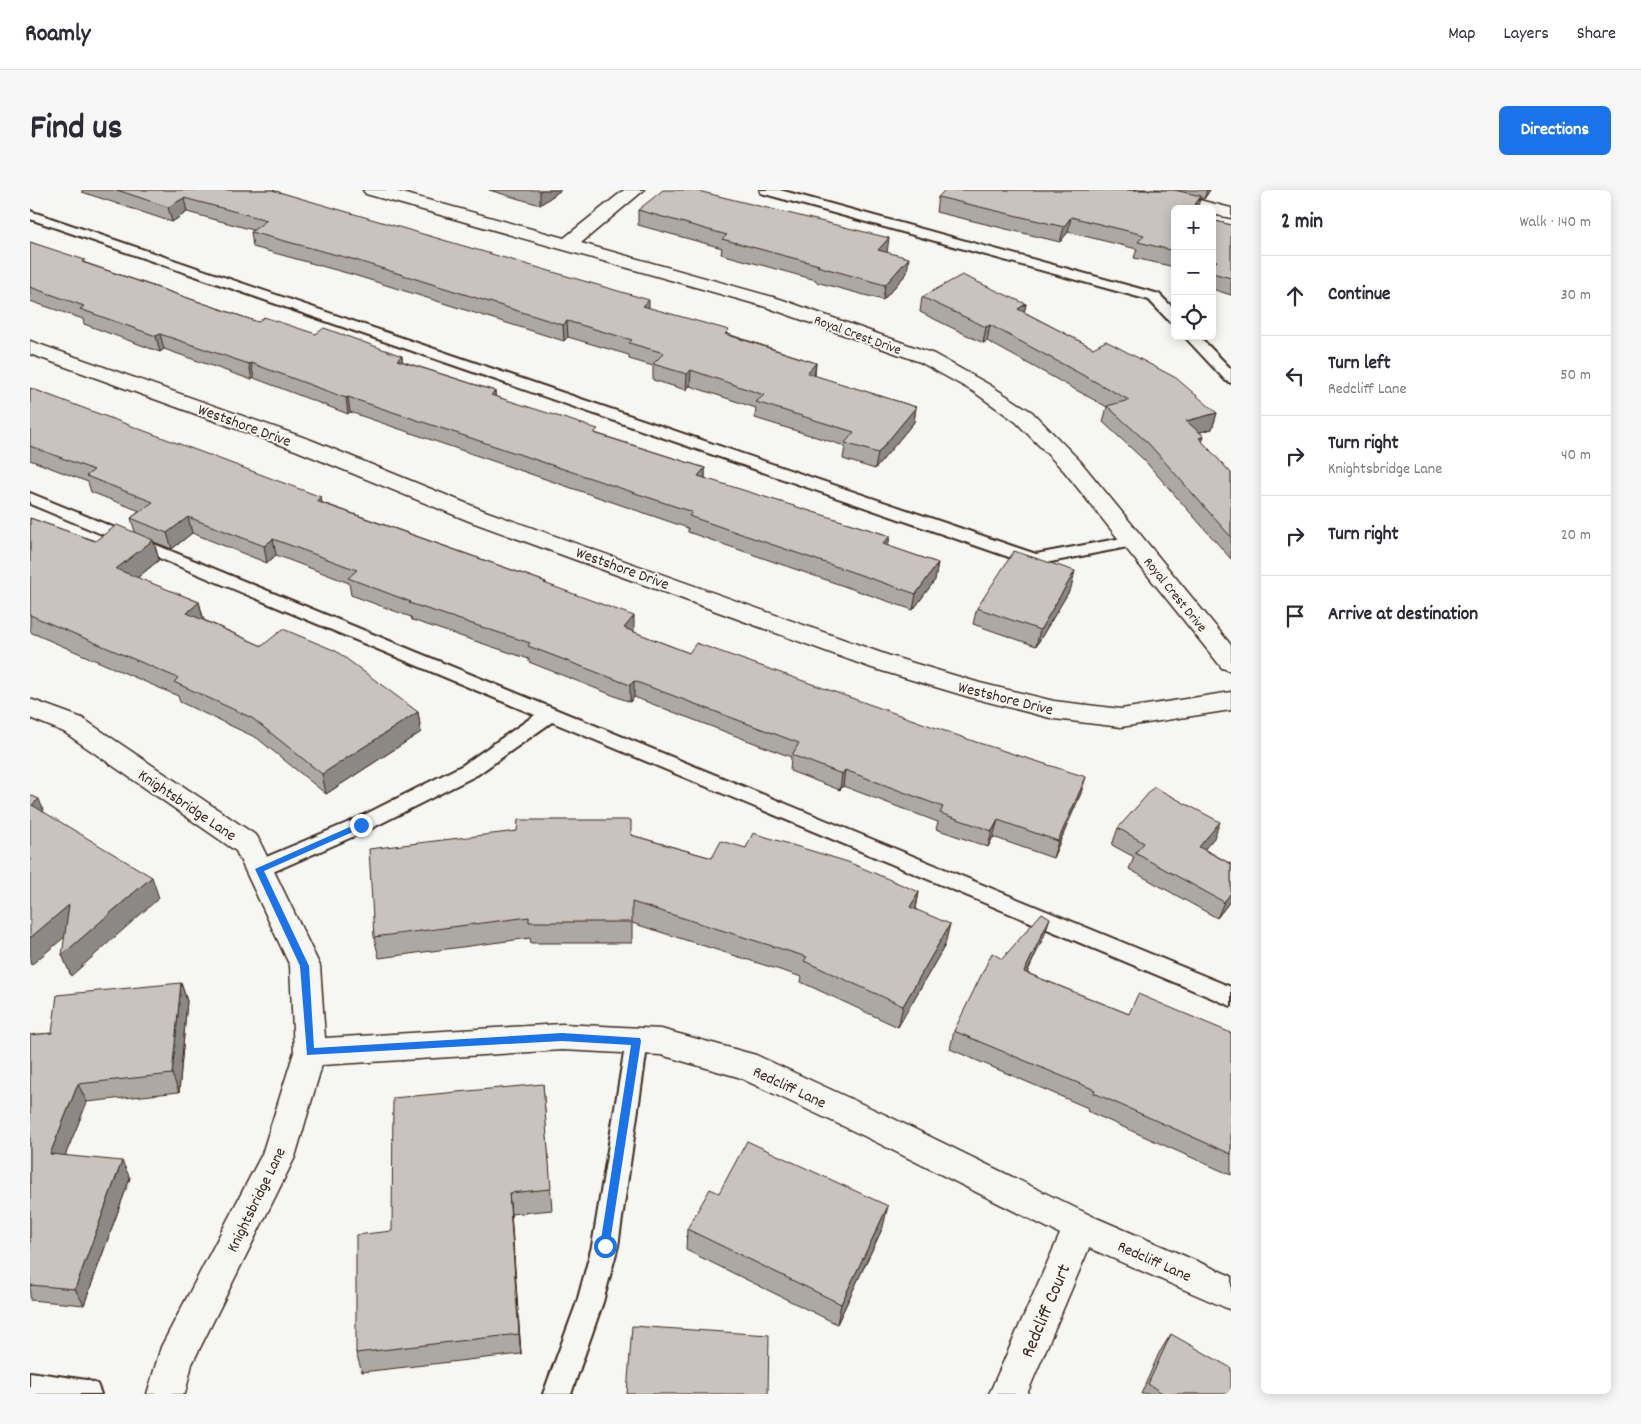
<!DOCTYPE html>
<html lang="en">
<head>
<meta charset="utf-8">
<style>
  :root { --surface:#fff; --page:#f7f7f7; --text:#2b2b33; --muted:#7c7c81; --line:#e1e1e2; --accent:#1a73e8 }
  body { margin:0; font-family:Dekko,sans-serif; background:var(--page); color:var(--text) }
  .controls { position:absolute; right:15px; top:15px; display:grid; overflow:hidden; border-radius:8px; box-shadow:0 2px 12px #0003 }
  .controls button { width:45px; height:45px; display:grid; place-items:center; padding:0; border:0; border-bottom:1px solid var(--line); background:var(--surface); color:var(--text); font:25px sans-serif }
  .stop { position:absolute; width:15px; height:15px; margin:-11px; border:4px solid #1a73e8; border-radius:50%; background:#fff }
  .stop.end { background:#1a73e8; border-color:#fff; box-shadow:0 1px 5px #0008 }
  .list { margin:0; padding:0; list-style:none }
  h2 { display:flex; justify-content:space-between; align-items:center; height:65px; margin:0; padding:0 20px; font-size:21px }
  h2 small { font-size:16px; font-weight:400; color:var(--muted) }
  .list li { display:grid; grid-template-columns:32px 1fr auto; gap:15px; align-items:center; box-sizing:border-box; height:80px; padding:0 20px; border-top:1px solid var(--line) }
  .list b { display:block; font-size:19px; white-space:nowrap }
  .list p { margin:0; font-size:16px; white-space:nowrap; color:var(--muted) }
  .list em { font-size:16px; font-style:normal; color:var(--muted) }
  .icon { flex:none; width:28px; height:28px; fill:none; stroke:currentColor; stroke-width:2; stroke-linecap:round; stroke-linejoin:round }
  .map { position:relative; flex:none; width:1201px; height:1204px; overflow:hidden; border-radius:8px }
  header { display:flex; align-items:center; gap:30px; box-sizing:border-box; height:70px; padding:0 25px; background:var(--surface); border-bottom:1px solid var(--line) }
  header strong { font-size:24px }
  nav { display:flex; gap:28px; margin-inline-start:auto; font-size:18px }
  .intro { display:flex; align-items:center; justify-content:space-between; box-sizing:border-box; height:120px; padding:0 30px }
  h1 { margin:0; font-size:35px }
  .button { padding:12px 22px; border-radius:8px; background:var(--accent); color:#fff; font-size:18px; font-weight:700 }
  main { display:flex; gap:30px; padding:0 30px }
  aside { flex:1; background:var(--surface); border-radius:8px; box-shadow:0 2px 12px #0003 }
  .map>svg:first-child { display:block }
</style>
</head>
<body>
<header>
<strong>Roamly</strong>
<nav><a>Map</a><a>Layers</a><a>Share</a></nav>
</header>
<div class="intro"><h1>Find us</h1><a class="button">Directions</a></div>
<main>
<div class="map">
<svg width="1201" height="1204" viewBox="0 0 1201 1204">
  <rect width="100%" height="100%" fill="#f6f6f2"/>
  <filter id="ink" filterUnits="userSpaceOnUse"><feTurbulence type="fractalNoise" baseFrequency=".02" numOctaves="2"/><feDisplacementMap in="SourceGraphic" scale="10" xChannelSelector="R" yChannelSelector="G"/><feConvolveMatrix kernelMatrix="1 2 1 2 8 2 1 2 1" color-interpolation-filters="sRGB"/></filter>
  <g filter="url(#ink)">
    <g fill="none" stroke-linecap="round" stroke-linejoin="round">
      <!-- lane casing -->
      <g stroke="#3b2a1e" stroke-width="4">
        <g id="lane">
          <path d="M 730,0 L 750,0 L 1129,104 L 1145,120 L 1145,133 L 1140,132 L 1119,110 L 731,3 Z"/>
          <path d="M 0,21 L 1006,364 L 1103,346 L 1109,347 L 1112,351 L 1109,355 L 1103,356 L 1005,375 L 999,374 L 0,29 Z"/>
          <path d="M 1154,146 L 1169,146 L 1201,179 L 1201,193 L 1196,191 Z"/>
          <path d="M 0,303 L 1201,797 L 1201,816 L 522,532 L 447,585 L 338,640 L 236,685 L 229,687 L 222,685 L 219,679 L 222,673 L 324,630 L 433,575 L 505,525 L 0,314 Z"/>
          <path d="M 607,841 L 615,844 L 618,851 L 588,1056 L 573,1112 L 541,1204 L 513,1204 L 547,1112 L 562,1056 L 596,851 L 599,844 Z"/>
          <path d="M 0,1182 L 57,1190 L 67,1194 L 71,1204 L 0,1204 Z"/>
        </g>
      </g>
      <!-- street casing -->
      <g stroke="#3b2a1e" stroke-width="3">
        <g id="street">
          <path d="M 333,0 L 362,0 L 534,48 L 594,0 L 614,0 L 551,53 L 750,109 L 904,164 L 958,194 L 1002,222 L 1050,271 L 1201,455 L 1201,481 L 1192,478 L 1034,281 L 986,232 L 944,202 L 890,172 L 736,117 L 336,4 Z"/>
          <path d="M 1099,0 L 1129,0 L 1201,18 L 1201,28 L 1182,24 L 1182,19 L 1162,19 L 1102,4 Z"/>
          <path d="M 0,151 L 281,250 L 455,321 L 860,466 L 950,493 L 1024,511 L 1091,519 L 1201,502 L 1201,520 L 1091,537 L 1024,529 L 939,507 L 842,478 L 439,331 L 265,260 L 0,164 Z"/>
          <path d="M 0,509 L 52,528 L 227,646 L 290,776 L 295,848 L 532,834 L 631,839 L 726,865 L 858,926 L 1062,1026 L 1201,1086 L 1201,1120 L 1059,1058 L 997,1204 L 959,1204 L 1030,1044 L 834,946 L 708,887 L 631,865 L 532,860 L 292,875 L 265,967 L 162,1174 L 155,1204 L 117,1204 L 131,1157 L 232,964 L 264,862 L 260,776 L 206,661 L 34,542 L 0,528 Z"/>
        </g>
      </g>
      <!-- lane -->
      <use href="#lane" fill="#f6f6f2" fill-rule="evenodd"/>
      <!-- street -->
      <use href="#street" fill="#f6f6f2" fill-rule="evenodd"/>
    </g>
    <!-- wall -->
    <g fill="#aca8a3" stroke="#3b2a1e">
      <path d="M 52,0 L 242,0 L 619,118 L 786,173 L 785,186 L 886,217 L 884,232 L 845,279 L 813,269 L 815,256 L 725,228 L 726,218 L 660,196 L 656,200 L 623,190 L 623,176 L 599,169 L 599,165 L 538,147 L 534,151 L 324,85 L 223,57 L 221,42 L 223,40 L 157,22 L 142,32 L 52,2 Z"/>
      <path d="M 459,0 L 531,0 L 510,15 Z"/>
      <path d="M 915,0 L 1180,0 L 1174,9 L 1170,8 L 1145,19 L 1145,77 L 1104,68 L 1107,59 L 1038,42 L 1030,52 L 906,22 L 908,7 Z"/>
      <path d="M 608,20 L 857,62 L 877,83 L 853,110 L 786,92 L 786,90 L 691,64 L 692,58 L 608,35 Z"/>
      <path d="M 1182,30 L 1201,35 L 1201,105 L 1182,99 Z"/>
      <path d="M 0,52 L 56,73 L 228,132 L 286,144 L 465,201 L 465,206 L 568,244 L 675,278 L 675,289 L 860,346 L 858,356 L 908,373 L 905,390 L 883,420 L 658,342 L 658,338 L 320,222 L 318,224 L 224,188 L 222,190 L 134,159 L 130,162 L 54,134 L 53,129 L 0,111 Z"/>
      <path d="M 892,107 L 996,114 L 994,122 L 1187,223 L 1182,239 L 1169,242 L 1174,246 L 1172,252 L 1201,283 L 1201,369 L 1114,270 L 1073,232 L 1077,217 L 957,151 L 953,153 L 890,122 Z"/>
      <path d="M 0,198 L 293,313 L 516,392 L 516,394 L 604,442 L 659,463 L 1051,603 L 1023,668 L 963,647 L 958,657 L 906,639 L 908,632 L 813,596 L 810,600 L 760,581 L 761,567 L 604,507 L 600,512 L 499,472 L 499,469 L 382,430 L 381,427 L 321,405 L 319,393 L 246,365 L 237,373 L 162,343 L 142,359 L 124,352 L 129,370 L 107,388 L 169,412 L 174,430 L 232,456 L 388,522 L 391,542 L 296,604 L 227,548 L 150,512 L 148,506 L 0,442 L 0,328 L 65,351 L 105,342 L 101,328 L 110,321 L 61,302 L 58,292 L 0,270 Z"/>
      <path d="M 1041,398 L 1006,456 L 943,434 L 947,418 Z"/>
      <path d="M 1088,638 L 1184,648 L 1174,659 L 1201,674 L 1201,710 L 1187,728 L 1099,679 L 1104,667 L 1082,655 Z"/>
      <path d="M 601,645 L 682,668 L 716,658 L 889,702 L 886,719 L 915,755 L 868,837 L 771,792 L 772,787 L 602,733 L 602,753 L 501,753 L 500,748 L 349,768 L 344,747 Z"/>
      <path d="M 1014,746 L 997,783 L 1099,824 L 1201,843 L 1201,985 L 1057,921 L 1058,918 L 920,859 L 924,841 Z"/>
      <path d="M 151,793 L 157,811 L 149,902 L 57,912 L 35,965 L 100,988 L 54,1115 L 0,1110 L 0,845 L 22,843 Z"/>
      <path d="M 513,894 L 522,1020 L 481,1024 L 491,1164 L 332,1182 L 326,1163 L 362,1041 Z"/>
      <path d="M 853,1037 L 807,1134 L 656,1060 L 657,1039 Z"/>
      <path d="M 1141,1144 L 1201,1204 L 1111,1204 L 1129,1163 Z"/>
    </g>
    <!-- shaded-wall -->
    <g fill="#8c8885" stroke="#3b2a1e">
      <path d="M 510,0 L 531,0 L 510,15 Z"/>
      <path d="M 1177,0 L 1180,0 L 1174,9 Z"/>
      <path d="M 1171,6 L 1167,19 L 1162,19 Z"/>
      <path d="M 154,8 L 157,22 L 142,32 L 138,17 Z"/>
      <path d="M 1041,27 L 1038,42 L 1030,52 L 1034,37 Z"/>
      <path d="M 859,48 L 857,63 L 848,60 Z"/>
      <path d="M 879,68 L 877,83 L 853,110 L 855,95 Z"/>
      <path d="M 619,110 L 619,126 L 613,116 Z"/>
      <path d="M 996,114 L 993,129 L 988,119 Z"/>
      <path d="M 537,131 L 538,147 L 534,151 L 533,135 Z"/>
      <path d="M 960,135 L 957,151 L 953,153 L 956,137 Z"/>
      <path d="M 130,144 L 134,159 L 130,162 L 126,146 Z"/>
      <path d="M 372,166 L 374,181 L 367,170 Z"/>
      <path d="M 221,173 L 224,188 L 222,190 L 219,174 Z"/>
      <path d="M 786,173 L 784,189 L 777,183 Z"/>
      <path d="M 661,180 L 660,196 L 656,200 L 657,184 Z"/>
      <path d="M 465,201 L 466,217 L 461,205 Z"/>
      <path d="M 318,207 L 320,222 L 318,224 L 316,208 Z"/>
      <path d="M 886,217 L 884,232 L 845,279 L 848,263 Z"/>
      <path d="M 1187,223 L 1182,239 L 1151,247 L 1156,231 Z"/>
      <path d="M 1174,246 L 1169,262 L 1169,248 Z"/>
      <path d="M 675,278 L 675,294 L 668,286 Z"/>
      <path d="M 291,307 L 294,323 L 286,311 Z"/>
      <path d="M 158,327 L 162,343 L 142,359 L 137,343 Z"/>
      <path d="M 860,346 L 857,362 L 853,354 Z"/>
      <path d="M 243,349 L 246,365 L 237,373 L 234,356 Z"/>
      <path d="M 123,350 L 129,370 L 92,400 L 86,379 Z"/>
      <path d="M 908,373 L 905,390 L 883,420 L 886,404 Z"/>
      <path d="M 1045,381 L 1041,398 L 1006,456 L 1010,440 Z"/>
      <path d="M 169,412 L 174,433 L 157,423 Z"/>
      <path d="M 604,426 L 604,443 L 594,438 Z"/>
      <path d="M 604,491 L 604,507 L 600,512 L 600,495 Z"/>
      <path d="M 388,522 L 391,542 L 296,604 L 292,584 Z"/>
      <path d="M 815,580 L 813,596 L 810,600 L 812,584 Z"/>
      <path d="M 1056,587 L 1051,603 L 1023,668 L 1028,651 Z"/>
      <path d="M 9,609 L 17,630 L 2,615 Z"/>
      <path d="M 968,630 L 963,647 L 958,657 L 962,641 Z"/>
      <path d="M 1190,632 L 1184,648 L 1163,673 L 1169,657 Z"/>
      <path d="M 122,687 L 129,708 L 41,786 L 32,765 Z"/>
      <path d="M 889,702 L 885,723 L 880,717 Z"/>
      <path d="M 1201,703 L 1201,710 L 1187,728 L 1194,712 Z"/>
      <path d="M 39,715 L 48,736 L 1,775 L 0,772 L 0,748 Z"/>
      <path d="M 1020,728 L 1014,746 L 989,800 L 994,782 Z"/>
      <path d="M 920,734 L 915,755 L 868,837 L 873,816 Z"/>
      <path d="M 151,793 L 157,811 L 149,902 L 142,884 Z"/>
      <path d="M 48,894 L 57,912 L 29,981 L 20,964 Z"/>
      <path d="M 92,971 L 100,988 L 54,1115 L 45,1099 Z"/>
      <path d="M 479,1003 L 481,1024 L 491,1164 L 489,1144 Z"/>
      <path d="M 858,1016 L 853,1037 L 807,1134 L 811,1114 Z"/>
    </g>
    <!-- building -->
    <g fill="#c8c3be" stroke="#3b2a1e">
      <path d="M 87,0 L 242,0 L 619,110 L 613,116 L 699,140 L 695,144 L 786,173 L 777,183 L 886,217 L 848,263 L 815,253 L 824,242 L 726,212 L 734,205 L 661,180 L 657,184 L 623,174 L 634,163 L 599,153 L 602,150 L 537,131 L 533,135 L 322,69 L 221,42 L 237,30 L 154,8 L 138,17 Z"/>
      <path d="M 633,0 L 664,0 L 859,48 L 848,60 L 879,68 L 855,95 L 787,76 L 789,75 L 692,49 L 697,45 L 608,20 Z"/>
      <path d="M 915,0 L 1144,0 L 1171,6 L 1162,19 L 1145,19 L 1145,61 L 1108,52 L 1114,45 L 1041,27 L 1034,37 L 908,7 Z"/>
      <path d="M 1182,30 L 1201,35 L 1201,88 L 1182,83 L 1182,76 L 1187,71 L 1182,70 Z"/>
      <path d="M 0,52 L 55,70 L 52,72 L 228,132 L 234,127 L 286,144 L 294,138 L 372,166 L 367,170 L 465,201 L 461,205 L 568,239 L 564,243 L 675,278 L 668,286 L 860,346 L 853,354 L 908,373 L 886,404 L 659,326 L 662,322 L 318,207 L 316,208 L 221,173 L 219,174 L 130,144 L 126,146 L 50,119 L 54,116 L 0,97 Z"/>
      <path d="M 932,85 L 996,114 L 988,119 L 1063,158 L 1076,151 L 1146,188 L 1187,223 L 1156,231 L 1174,246 L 1169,248 L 1201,283 L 1201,347 L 1119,254 L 1077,216 L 1099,210 L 960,135 L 956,137 L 892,107 Z"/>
      <path d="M 0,198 L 291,307 L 286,311 L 516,392 L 514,393 L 604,426 L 594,438 L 659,463 L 666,453 L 946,552 L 1056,587 L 1028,651 L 968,630 L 962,641 L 910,623 L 913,617 L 815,580 L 812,584 L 762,565 L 769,553 L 604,491 L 600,495 L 498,456 L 500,453 L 379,413 L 381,412 L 318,388 L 327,380 L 243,349 L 234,356 L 158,327 L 137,343 L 101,328 L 123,312 L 56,286 L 64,280 L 0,256 Z"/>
      <path d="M 0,328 L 65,351 L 87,335 L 123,350 L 86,379 L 169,412 L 157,423 L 232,456 L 253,439 L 306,461 L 388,522 L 292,584 L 222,528 L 144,492 L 148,488 L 0,425 Z"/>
      <path d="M 984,361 L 1045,381 L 1010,440 L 947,418 Z"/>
      <path d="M 1124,597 L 1190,632 L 1169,657 L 1201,674 L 1201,703 L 1194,712 L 1105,663 L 1114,653 L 1088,638 Z"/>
      <path d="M 0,605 L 9,609 L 2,615 L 122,687 L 32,765 L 39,715 L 0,748 Z"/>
      <path d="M 488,630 L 601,630 L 601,645 L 682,668 L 691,651 L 716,658 L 723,643 L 818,672 L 889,702 L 880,717 L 920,734 L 873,816 L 774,771 L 777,767 L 602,712 L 602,732 L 499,732 L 499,727 L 344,747 L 339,659 L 487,641 Z"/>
      <path d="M 1012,723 L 1020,728 L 994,782 L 1099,824 L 1108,804 L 1201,843 L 1201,964 L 1064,903 L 1065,900 L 924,841 L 962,763 L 972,769 Z"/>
      <path d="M 151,793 L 142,884 L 48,894 L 20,964 L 92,971 L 45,1099 L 0,1095 L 0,845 L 22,843 L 27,805 Z"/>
      <path d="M 513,894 L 521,999 L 479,1003 L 489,1144 L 326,1163 L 326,1045 L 362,1041 L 363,908 Z"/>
      <path d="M 717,951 L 858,1016 L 811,1114 L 657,1039 L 680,999 L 689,1003 Z"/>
      <path d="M 602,1136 L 739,1145 L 738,1204 L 597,1204 Z"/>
      <path d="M 1141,1144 L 1201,1178 L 1201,1204 L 1134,1204 L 1118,1194 Z"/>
    </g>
  </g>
  <!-- route -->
  <path fill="#1a73e8" d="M 331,632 L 335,635 L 334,637 L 234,681 L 279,776 L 284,858 L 532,843 L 610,848 L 611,851 L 579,1059 L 572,1059 L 570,1056 L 601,855 L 532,851 L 277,865 L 270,776 L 225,679 Z"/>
  <g text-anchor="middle" stroke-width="4" stroke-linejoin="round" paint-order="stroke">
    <!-- far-street labels -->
    <g font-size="14" fill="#3b2a1e" stroke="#f6f6f2">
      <text transform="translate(828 144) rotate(20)" y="5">Royal Crest Drive</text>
      <text transform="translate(1146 404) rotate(51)" y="5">Royal Crest Drive</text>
    </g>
    <!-- street labels -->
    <g font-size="16" fill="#3b2a1e" stroke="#f6f6f2">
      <text transform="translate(215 234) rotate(20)" y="6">Westshore Drive</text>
      <text transform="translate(593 377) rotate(20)" y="6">Westshore Drive</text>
      <text transform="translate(976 507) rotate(14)" y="6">Westshore Drive</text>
      <text transform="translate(158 614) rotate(34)" y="6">Knightsbridge Lane</text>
      <text transform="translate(760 896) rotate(25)" y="6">Redcliff Lane</text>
      <text transform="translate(225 1009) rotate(-64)" y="6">Knightsbridge Lane</text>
      <text transform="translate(1125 1070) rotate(24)" y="6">Redcliff Lane</text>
    </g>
    <!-- near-street labels -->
    <g font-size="19" fill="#3b2a1e" stroke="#f6f6f2">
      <text transform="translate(1014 1120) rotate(-67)" y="7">Redcliff Court</text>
    </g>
  </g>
</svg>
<div class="controls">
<button>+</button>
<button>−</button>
<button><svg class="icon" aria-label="locate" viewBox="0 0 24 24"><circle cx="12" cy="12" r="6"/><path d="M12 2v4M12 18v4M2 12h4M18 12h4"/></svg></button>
</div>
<div class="stop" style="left:575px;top:1056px"></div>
<div class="stop end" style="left:331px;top:635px"></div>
</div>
<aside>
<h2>2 min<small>Walk · 140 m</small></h2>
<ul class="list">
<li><svg class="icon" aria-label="ahead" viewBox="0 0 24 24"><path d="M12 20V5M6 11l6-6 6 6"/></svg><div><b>Continue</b></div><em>30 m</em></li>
<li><svg class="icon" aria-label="left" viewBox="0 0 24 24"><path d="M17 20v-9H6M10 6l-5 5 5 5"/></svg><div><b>Turn left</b><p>Redcliff Lane</p></div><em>50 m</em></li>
<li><svg class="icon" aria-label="right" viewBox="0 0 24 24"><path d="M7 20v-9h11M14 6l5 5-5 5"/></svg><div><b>Turn right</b><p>Knightsbridge Lane</p></div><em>40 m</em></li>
<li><svg class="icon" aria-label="right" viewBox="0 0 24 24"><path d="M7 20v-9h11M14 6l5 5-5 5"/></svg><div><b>Turn right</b></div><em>20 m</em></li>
<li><svg class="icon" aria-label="arrive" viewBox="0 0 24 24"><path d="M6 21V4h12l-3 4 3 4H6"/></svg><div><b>Arrive at destination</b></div></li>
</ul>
</aside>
</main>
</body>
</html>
